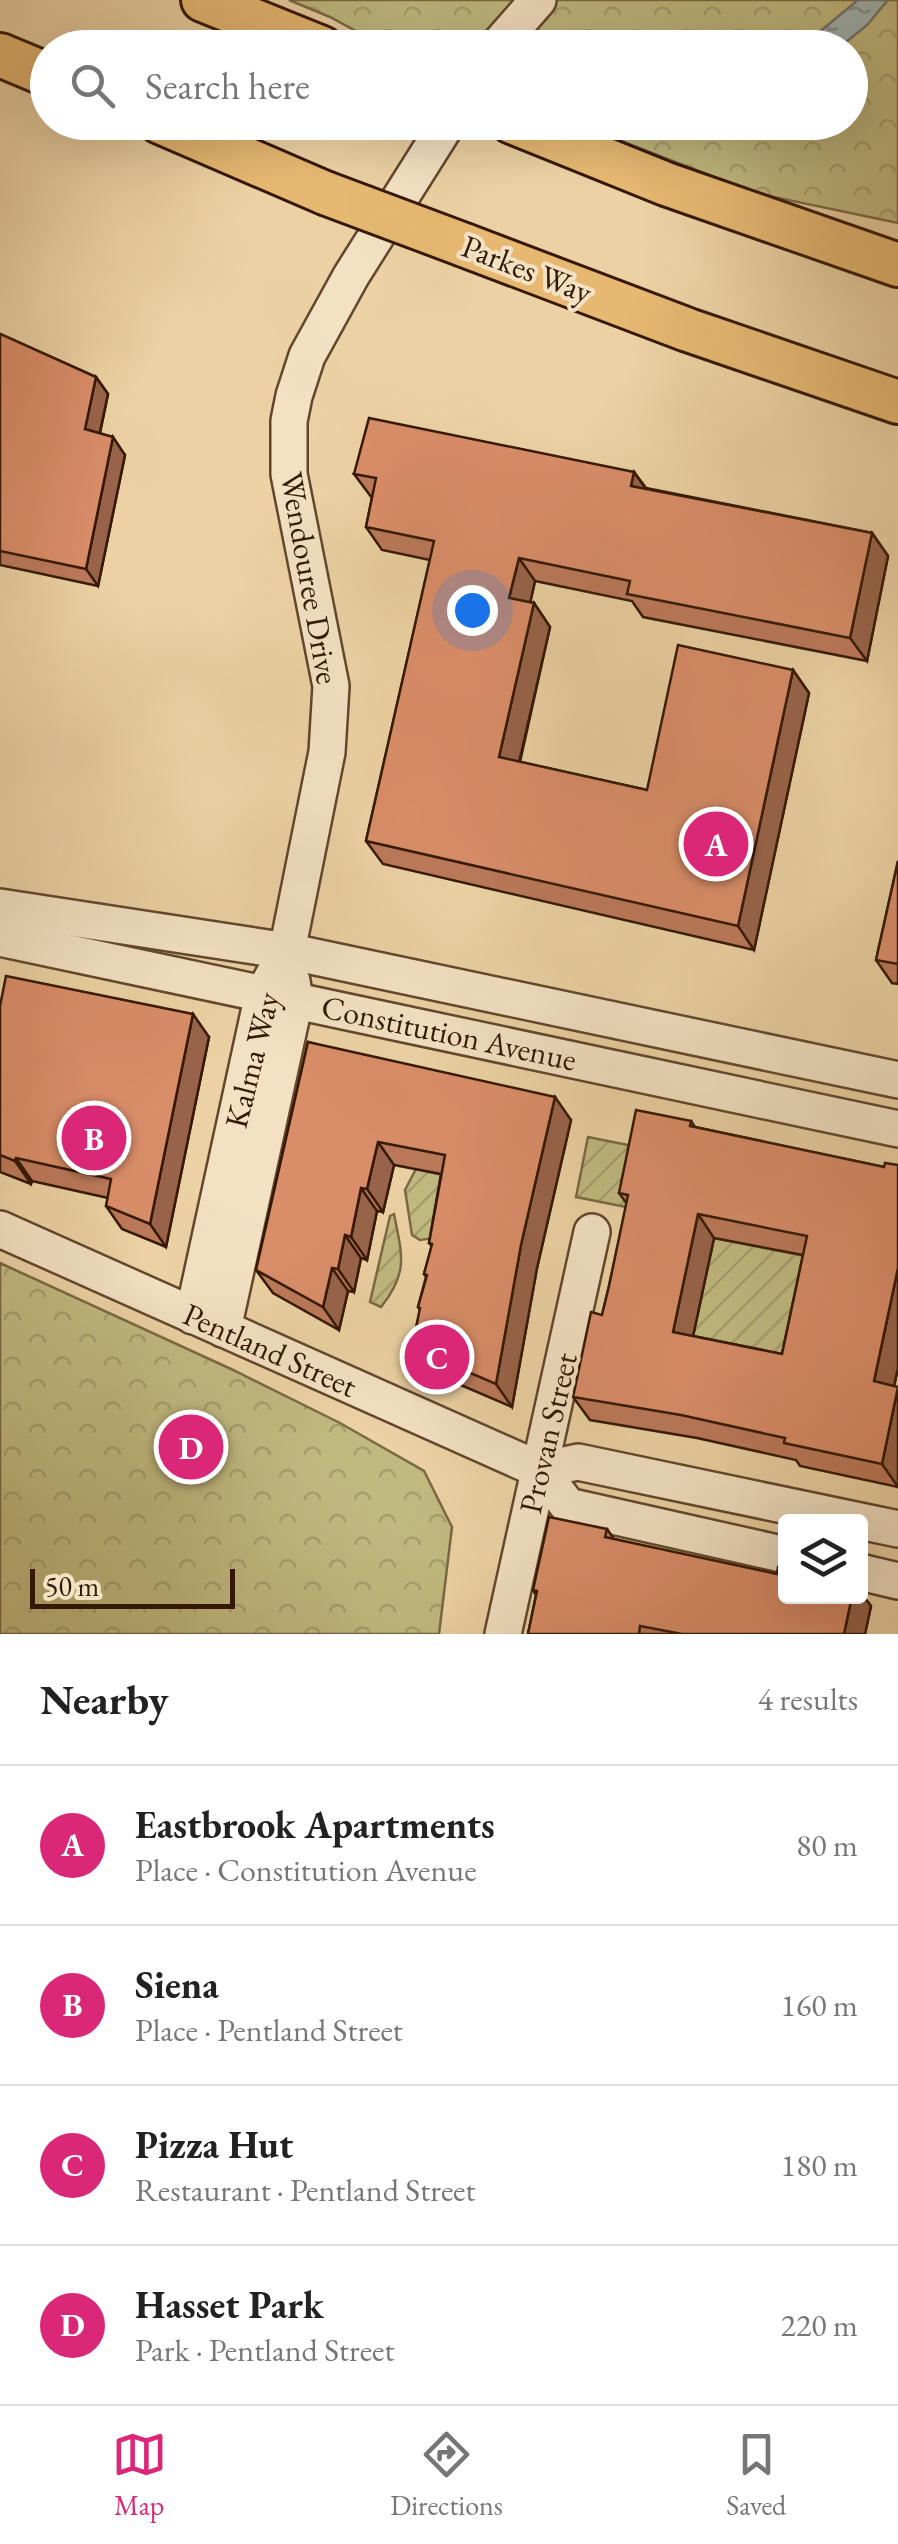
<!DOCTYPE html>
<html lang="en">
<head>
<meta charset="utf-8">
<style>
  :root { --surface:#fff; --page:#f2f2f2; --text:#222; --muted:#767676; --line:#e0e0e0; --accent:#db2777 }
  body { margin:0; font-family:"EB Garamond",serif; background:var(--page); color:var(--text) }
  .controls { position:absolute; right:30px; bottom:30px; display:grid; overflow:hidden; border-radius:10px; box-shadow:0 10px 40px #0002 }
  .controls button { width:90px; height:90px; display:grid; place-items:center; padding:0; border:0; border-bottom:2px solid var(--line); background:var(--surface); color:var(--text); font:50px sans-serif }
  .scale { position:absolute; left:30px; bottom:25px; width:205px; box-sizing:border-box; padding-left:10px; border:5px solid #351906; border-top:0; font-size:28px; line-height:35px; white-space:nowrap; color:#351906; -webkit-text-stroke:8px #f2e1c3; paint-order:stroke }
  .you { position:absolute; left:472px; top:610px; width:35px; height:35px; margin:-25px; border:8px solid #fff; border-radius:50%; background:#1a73e8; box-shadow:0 0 0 15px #1a73e833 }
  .badge { display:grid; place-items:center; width:65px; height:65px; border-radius:50%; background:var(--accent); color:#fff; font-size:32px; font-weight:700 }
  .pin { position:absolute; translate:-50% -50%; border:5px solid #fff; box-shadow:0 2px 10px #0006 }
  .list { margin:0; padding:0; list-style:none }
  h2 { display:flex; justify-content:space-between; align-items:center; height:130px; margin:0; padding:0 40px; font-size:42px }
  h2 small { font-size:32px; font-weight:400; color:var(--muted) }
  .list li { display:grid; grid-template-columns:65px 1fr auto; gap:30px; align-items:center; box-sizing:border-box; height:160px; padding:0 40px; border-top:2px solid var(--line) }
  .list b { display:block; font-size:38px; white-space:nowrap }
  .list p { margin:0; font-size:32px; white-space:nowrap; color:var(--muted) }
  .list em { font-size:32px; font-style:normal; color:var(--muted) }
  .icon { flex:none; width:55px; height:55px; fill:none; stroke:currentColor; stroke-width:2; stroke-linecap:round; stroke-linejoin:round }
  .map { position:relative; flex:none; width:898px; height:1634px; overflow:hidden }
  .search { position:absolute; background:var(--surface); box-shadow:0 10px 40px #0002; left:30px; right:30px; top:30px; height:110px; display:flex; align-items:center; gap:25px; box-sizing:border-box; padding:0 35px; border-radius:55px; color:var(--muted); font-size:38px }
  .sheet { height:770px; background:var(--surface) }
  nav { display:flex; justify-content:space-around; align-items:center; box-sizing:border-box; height:140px; border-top:2px solid var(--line); background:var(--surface); font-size:28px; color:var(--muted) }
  nav a { display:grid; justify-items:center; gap:5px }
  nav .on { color:var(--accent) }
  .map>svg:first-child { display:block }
</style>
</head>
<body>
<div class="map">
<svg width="898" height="1634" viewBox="0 0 898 1634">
  <defs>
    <pattern id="park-crowns" width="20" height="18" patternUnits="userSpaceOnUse" patternTransform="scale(2.5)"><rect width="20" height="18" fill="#c0b980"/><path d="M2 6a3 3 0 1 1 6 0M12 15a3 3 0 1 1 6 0" fill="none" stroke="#a69e6d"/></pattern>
    <pattern id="garden-furrows" width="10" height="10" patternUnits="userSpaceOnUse" patternTransform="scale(2.5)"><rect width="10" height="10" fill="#c0b980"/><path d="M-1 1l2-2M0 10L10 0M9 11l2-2" fill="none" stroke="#a69e6d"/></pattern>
    <pattern id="water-ripples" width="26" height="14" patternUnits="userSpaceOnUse" patternTransform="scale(2.5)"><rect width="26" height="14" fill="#9fb4b3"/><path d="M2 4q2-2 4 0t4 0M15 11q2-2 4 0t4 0" fill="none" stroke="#829290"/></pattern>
  </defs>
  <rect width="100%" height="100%" fill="#ebd1a3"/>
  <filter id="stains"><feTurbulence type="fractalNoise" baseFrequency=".002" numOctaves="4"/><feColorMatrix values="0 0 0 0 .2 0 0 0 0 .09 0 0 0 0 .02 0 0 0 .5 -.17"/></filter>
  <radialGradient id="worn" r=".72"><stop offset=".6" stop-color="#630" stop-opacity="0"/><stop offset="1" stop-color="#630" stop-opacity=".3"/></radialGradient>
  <!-- park -->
  <g fill="url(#park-crowns)" stroke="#7a6943" stroke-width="2.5">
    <path d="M 289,0 L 898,0 L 898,223 L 755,193 L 575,123 L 850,122 L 850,48 L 385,47 L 330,17 Z"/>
    <path d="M 0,1263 L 231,1369 L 340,1423 L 424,1471 L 452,1527 L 439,1634 L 0,1634 Z"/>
  </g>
  <!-- garden -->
  <g fill="url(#garden-furrows)" stroke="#7a6943" stroke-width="2.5">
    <path d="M 588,1137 L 638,1147 L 626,1207 L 576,1197 Z"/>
    <path d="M 416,1169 L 461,1179 L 450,1236 L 420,1240 L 412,1235 L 405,1190 Z"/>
    <path d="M 394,1214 C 402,1255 409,1272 381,1307 L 370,1302 L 390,1216 Z"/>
    <path d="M 714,1238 L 835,1262 L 830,1376 L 675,1353 L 709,1261 Z"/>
  </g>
  <!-- water -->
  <path fill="url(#water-ripples)" stroke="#75766e" stroke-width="2.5" d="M 858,0 L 888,0 L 867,25 L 840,47 L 801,47 Z"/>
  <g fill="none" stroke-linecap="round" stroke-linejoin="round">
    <!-- minor casing -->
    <g stroke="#62472d" stroke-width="40">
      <g id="minor">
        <path d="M 496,48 L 538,0"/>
        <path d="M 0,907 L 287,951 L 898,1080"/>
        <path d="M 0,938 L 898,1129"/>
        <path d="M 0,1229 L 540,1470 L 568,1506 L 786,1555"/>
        <path d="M 193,1316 L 263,994 L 287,951 L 327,752 L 331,686 L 289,474 L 289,421 L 294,396 L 307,356 L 351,276 L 448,122"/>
        <path d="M 223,1329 L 295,1001 L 292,981"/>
        <path d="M 540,1470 L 578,1462 L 898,1529"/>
        <path d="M 860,1572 L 898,1581"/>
        <path d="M 503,1634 L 592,1232"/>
      </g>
    </g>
    <!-- major casing -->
    <g stroke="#351906" stroke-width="48">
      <g id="major">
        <path d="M 203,0 L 322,48"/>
        <path d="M 0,55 L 48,75"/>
        <path d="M 160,122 L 325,193"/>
        <path d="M 512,122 L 666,184 L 898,265"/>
        <path d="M 464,245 L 688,330 L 898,402"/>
      </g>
    </g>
    <!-- minor -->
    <use href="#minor" stroke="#f2e1c3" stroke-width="35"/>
    <!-- major -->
    <use href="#major" stroke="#e6b872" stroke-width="42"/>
    <!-- major-bridge casing -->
    <g stroke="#351906" stroke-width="48" stroke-linecap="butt">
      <path id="major-bridge" d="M 325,193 L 464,245"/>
    </g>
    <!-- major-bridge -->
    <use href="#major-bridge" stroke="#e6b872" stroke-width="42"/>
  </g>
  <!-- wall -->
  <g fill="#bb795a" stroke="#351906" stroke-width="2.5" fill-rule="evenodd">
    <path d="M 0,334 L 96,377 L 108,394 L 100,433 L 125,455 L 98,586 L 0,565 Z"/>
    <path d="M 634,472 L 646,488 L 872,533 L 888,556 L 867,661 L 643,617 L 632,601 L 535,581 L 530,603 L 534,603 L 550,627 L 520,762 L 647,790 L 793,670 L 809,693 L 754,950 L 383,864 L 366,841 L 430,560 L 382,550 L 366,527 L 372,498 L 354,474 Z"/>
    <path d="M 898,861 L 898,984 L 892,983 L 876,960 Z"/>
    <path d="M 0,1006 L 209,1037 L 166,1247 L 122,1229 L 106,1206 L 108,1198 L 32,1181 L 31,1184 L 0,1172 Z"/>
    <path d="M 308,1042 L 571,1120 L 537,1268 L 512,1407 L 428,1371 L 412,1348 L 420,1310 L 418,1307 L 426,1277 L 424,1274 L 432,1246 L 429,1243 L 441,1174 L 394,1165 L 383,1212 L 377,1211 L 367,1260 L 361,1258 L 354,1292 L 348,1291 L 339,1330 L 273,1293 L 256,1270 Z"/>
    <path d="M 691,1121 L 695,1127 L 884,1167 L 898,1165 L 898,1368 L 894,1386 L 898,1487 L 800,1466 L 796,1460 L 697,1438 L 590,1420 L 573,1397 L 602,1315 L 609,1286 L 627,1204 L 619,1193 ZM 714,1238 L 803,1255 L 782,1354 L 693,1336 Z"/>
    <path d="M 607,1529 L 614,1539 L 860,1596 L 860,1592 L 871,1606 L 865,1634 L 528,1634 L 536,1595 L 533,1590 Z"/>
  </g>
  <!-- shaded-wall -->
  <g fill="#98634a" stroke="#351906" stroke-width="2.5">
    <path d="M 96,377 L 108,394 L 97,446 L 85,429 Z"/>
    <path d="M 113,437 L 125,455 L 98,586 L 86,569 Z"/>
    <path d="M 634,472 L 650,495 L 631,486 Z"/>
    <path d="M 872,533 L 888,556 L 867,661 L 850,638 Z"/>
    <path d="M 519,558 L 535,581 L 526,621 L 509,598 Z"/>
    <path d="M 534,603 L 550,627 L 515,780 L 499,757 Z"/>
    <path d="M 793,670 L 809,693 L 754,950 L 738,926 Z"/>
    <path d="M 193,1014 L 209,1037 L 166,1247 L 150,1224 Z"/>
    <path d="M 555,1097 L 571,1120 L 537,1268 L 512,1407 L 496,1384 L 521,1245 Z"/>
    <path d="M 378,1142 L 394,1165 L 383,1212 L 367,1189 Z"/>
    <path d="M 16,1158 L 32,1181 L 31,1184 L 15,1161 Z"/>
    <path d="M 361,1188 L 377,1211 L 367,1260 L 351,1237 Z"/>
    <path d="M 698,1214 L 714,1238 L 689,1355 L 673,1332 Z"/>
    <path d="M 345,1235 L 361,1258 L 354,1292 L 338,1269 Z"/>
    <path d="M 332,1268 L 348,1291 L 339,1330 L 323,1307 Z"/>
    <path d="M 898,1268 L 898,1368 L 890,1404 L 874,1381 Z"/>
    <path d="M 898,1387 L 898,1487 L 882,1464 Z"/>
    <path d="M 860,1592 L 871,1606 L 865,1634 L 844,1634 L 852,1596 L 860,1596 Z"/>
  </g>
  <!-- building -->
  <g fill="#d98d69" stroke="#351906" stroke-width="2.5" fill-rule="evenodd">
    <path d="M 0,334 L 96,377 L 85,429 L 113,437 L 86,569 L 0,551 Z"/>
    <path d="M 369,418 L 634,472 L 631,486 L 872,533 L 850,638 L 627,594 L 630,581 L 519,558 L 509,598 L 534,603 L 499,757 L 647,790 L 678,645 L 793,670 L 738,926 L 366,841 L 434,541 L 366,527 L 376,478 L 354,474 Z"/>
    <path d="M 898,861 L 898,964 L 876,960 Z"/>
    <path d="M 6,976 L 193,1014 L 150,1224 L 106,1206 L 111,1179 L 16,1158 L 15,1161 L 0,1155 L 0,1006 Z"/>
    <path d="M 308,1042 L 555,1097 L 521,1245 L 496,1384 L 412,1348 L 420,1308 L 418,1307 L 427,1275 L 424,1274 L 432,1244 L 429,1243 L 445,1155 L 378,1142 L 367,1189 L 361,1188 L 351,1237 L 345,1235 L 338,1269 L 332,1268 L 323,1307 L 256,1270 Z"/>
    <path d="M 636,1110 L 691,1121 L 690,1126 L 884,1167 L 885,1163 L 898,1165 L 898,1268 L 874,1381 L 898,1387 L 882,1464 L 784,1443 L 785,1438 L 681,1415 L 573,1397 L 591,1312 L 602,1315 L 609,1286 L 628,1195 L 619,1193 ZM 698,1214 L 807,1236 L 782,1354 L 673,1332 Z"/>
    <path d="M 549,1517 L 607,1529 L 605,1537 L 777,1574 L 778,1567 L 786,1569 L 786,1596 L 852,1596 L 844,1634 L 682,1634 L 640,1626 L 639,1634 L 528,1634 L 537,1591 L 533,1590 Z"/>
  </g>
  <g text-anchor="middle" stroke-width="8" stroke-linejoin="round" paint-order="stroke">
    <!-- street labels -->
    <g font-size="32" fill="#351906" stroke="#f2e1c3">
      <text transform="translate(527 269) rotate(21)" y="11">Parkes Way</text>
      <text transform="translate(310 578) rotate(80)" y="11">Wendouree Drive</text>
      <text transform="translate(449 1033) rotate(12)" y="11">Constitution Avenue</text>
      <text transform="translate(252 1060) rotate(-76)" y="11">Kalma Way</text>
      <text transform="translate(270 1350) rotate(24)" y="11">Pentland Street</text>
      <text transform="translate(548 1433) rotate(-77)" y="11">Provan Street</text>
    </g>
  </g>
  <rect width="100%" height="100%" filter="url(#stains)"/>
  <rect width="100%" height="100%" fill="url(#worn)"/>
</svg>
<div class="controls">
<button><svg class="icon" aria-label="layers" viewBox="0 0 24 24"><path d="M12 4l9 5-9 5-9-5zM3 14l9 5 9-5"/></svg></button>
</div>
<div class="scale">50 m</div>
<div class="you"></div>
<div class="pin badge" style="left:716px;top:844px">A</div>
<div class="pin badge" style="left:94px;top:1138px">B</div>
<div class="pin badge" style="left:437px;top:1357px">C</div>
<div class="pin badge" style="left:191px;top:1447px">D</div>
<div class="search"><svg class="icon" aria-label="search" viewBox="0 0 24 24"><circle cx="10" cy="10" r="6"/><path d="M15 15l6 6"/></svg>Search here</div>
</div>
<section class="sheet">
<h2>Nearby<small>4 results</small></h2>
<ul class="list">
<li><span class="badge">A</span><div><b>Eastbrook Apartments</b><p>Place · Constitution Avenue</p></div><em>80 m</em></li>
<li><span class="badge">B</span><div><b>Siena</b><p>Place · Pentland Street</p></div><em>160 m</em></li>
<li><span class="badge">C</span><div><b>Pizza Hut</b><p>Restaurant · Pentland Street</p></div><em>180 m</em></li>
<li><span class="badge">D</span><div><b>Hasset Park</b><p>Park · Pentland Street</p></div><em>220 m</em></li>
</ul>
</section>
<nav>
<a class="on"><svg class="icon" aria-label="map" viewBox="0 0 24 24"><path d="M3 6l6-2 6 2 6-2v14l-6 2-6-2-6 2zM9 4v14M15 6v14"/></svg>Map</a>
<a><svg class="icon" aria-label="directions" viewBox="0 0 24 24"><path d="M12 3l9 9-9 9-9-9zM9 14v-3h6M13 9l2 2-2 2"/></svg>Directions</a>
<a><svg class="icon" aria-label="saved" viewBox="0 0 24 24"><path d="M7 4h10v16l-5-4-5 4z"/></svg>Saved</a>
</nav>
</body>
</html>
